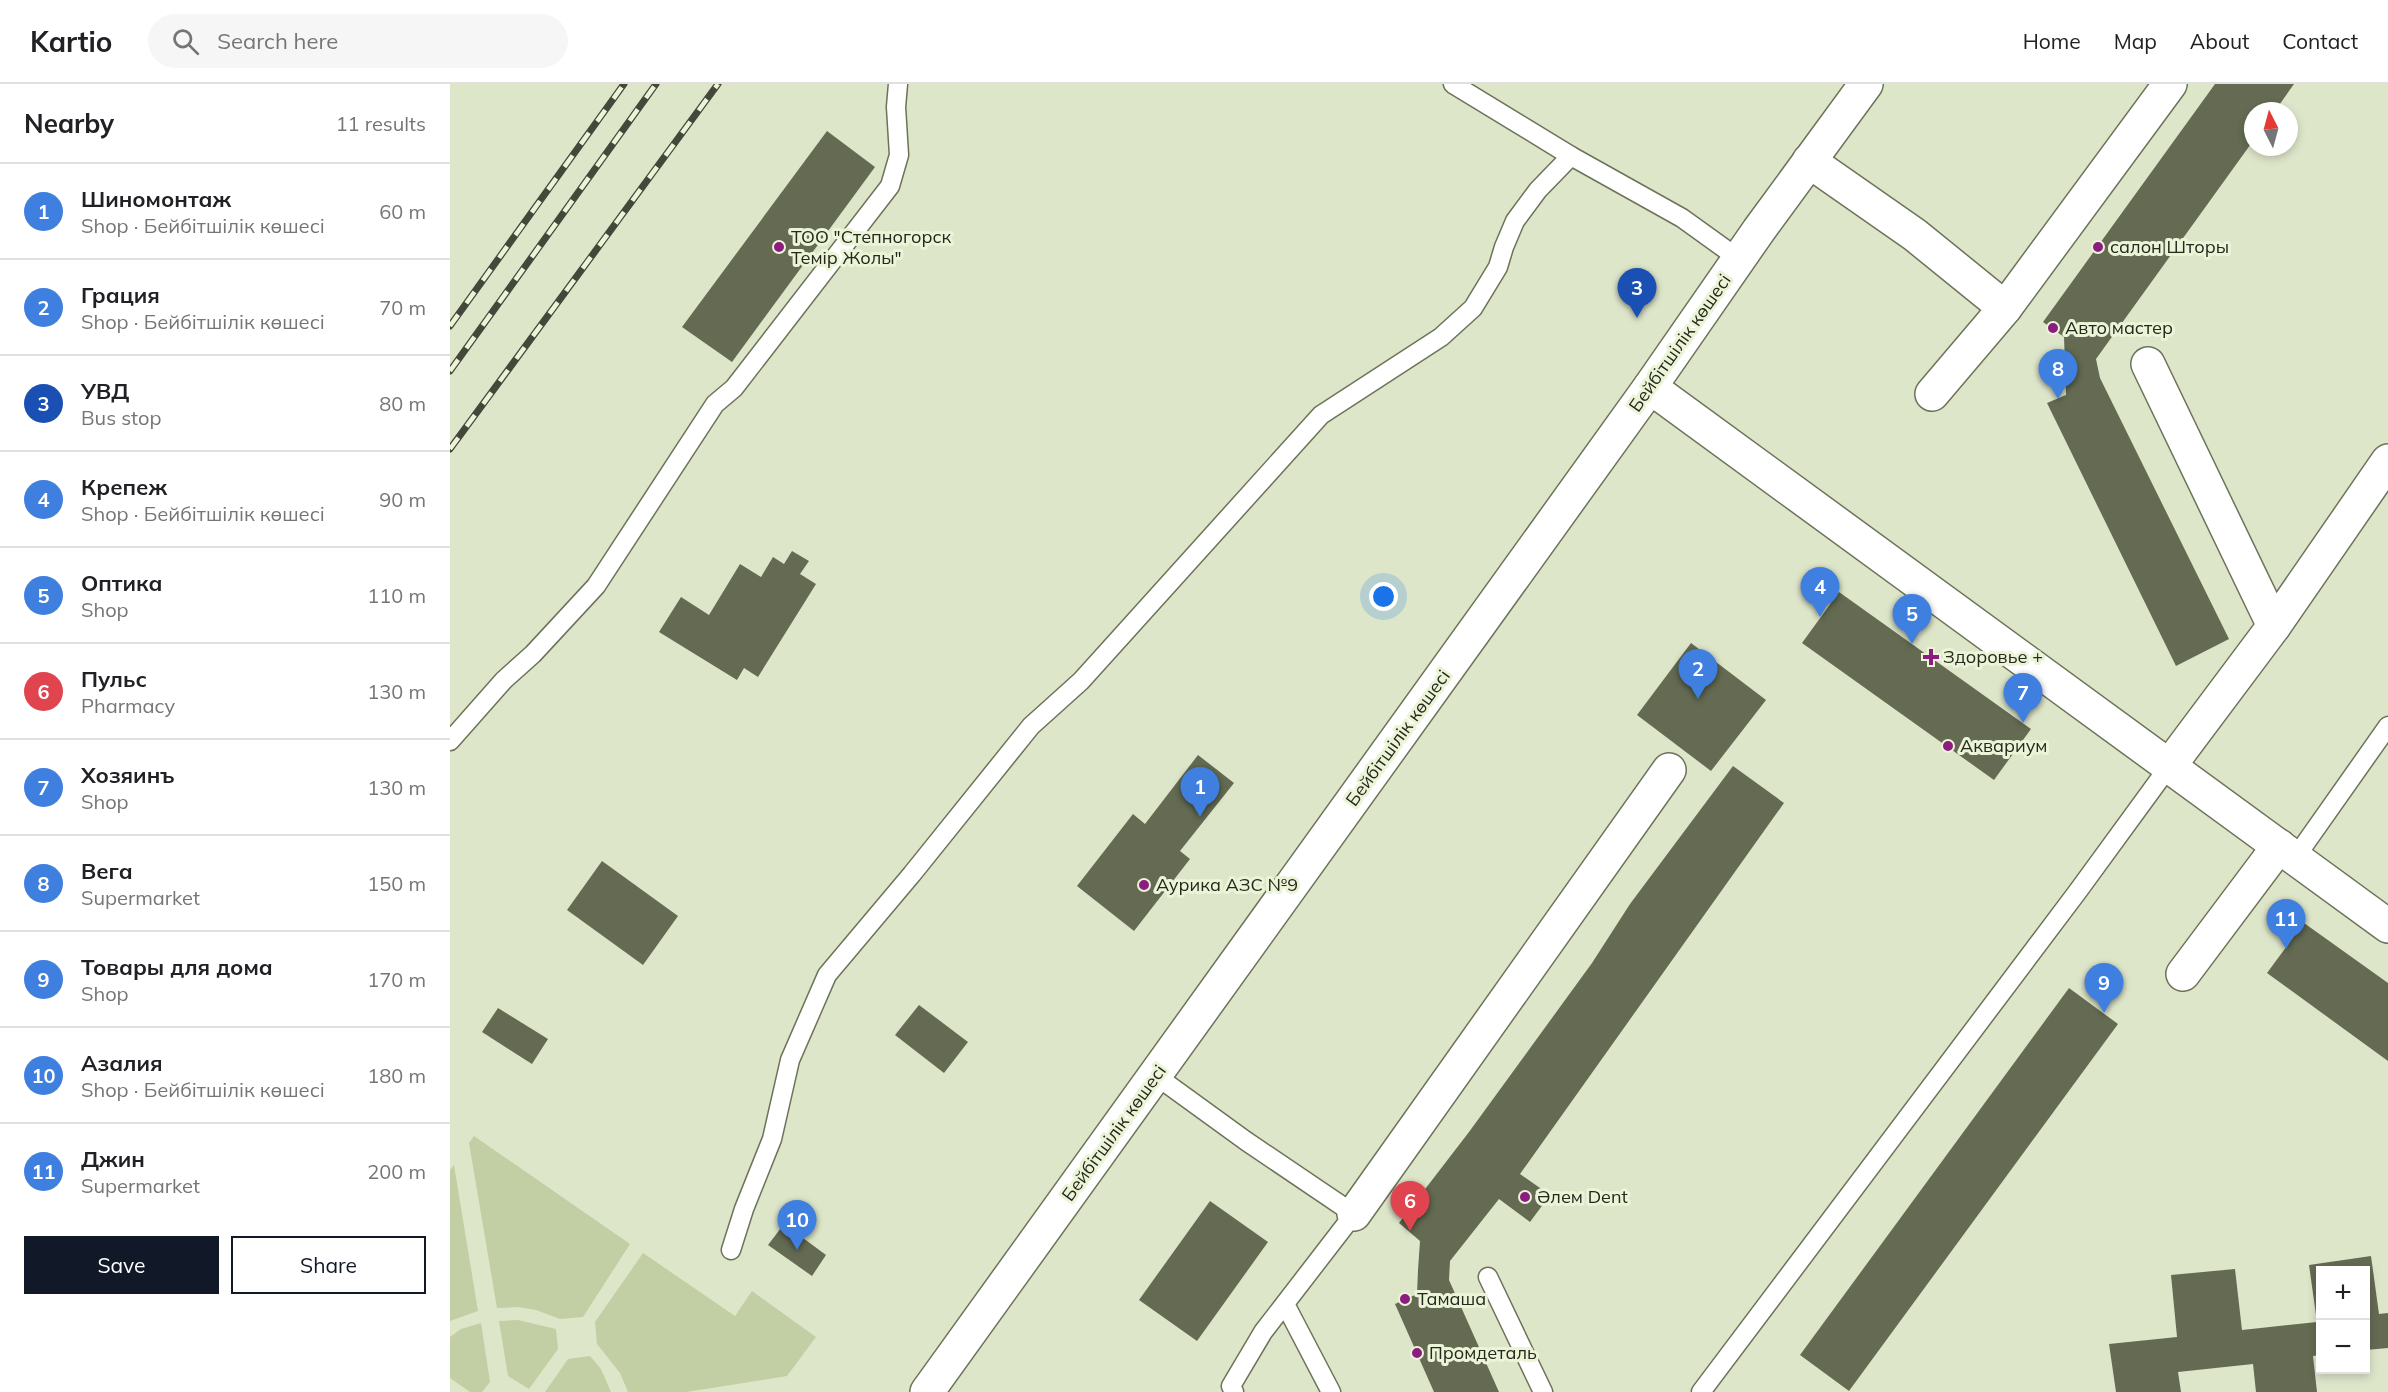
<!DOCTYPE html>
<html lang="en">
<head>
<meta charset="utf-8">
<style>
  :root { --surface:#fff; --page:#f6f6f6; --text:#202124; --muted:#757577; --line:#e0e0e0; --accent:#111827 }
  body { margin:0; font-family:Mulish,sans-serif; background:var(--page); color:var(--text) }
  .controls { position:absolute; right:18px; bottom:18px; display:grid; overflow:hidden; border-radius:0px; box-shadow:0 3px 9px #0003 }
  .controls button { width:54px; height:54px; display:grid; place-items:center; padding:0; border:0; border-bottom:2px solid var(--line); background:var(--surface); color:var(--text); font:30px sans-serif }
  .compass { position:absolute; left:1794px; top:18px; width:54px; height:54px; border-radius:50%; background:var(--surface); box-shadow:0 3px 9px #0003; rotate:354deg }
  .you { position:absolute; left:934px; top:513px; width:21px; height:21px; margin:-15px; border:4px solid #fff; border-radius:50%; background:#1a73e8; box-shadow:0 0 0 9px #1a73e833 }
  .badge { display:grid; place-items:center; width:39px; height:39px; border-radius:50%; background:var(--accent); color:#fff; font-size:20px; font-weight:700 }
  .pin { position:absolute; translate:-50% -50px; filter:drop-shadow(0 2px 3px #0008) }
  .pin::after { content:''; position:absolute; top:32px; width:21px; height:18px; background:inherit; clip-path:polygon(0 0,100% 0,50% 100%) }
  .list { margin:0; padding:0; list-style:none }
  h2 { display:flex; justify-content:space-between; align-items:center; height:78px; margin:0; padding:0 24px; font-size:26px }
  h2 small { font-size:20px; font-weight:400; color:var(--muted) }
  .list li { display:grid; grid-template-columns:39px 1fr auto; gap:18px; align-items:center; box-sizing:border-box; height:96px; padding:0 24px; border-top:2px solid var(--line) }
  .list b { display:block; font-size:22px; white-space:nowrap }
  .list p { margin:0; font-size:20px; white-space:nowrap; color:var(--muted) }
  .list em { font-size:20px; font-style:normal; color:var(--muted) }
  .actions { display:flex; gap:12px; padding:18px 24px }
  .actions a { flex:1; padding:14px 0; border:2px solid var(--accent); border-radius:0px; text-align:center; font-size:21px; color:var(--accent) }
  .actions .main { background:var(--accent); color:#fff }
  .icon { flex:none; width:33px; height:33px; fill:none; stroke:currentColor; stroke-width:2; stroke-linecap:round; stroke-linejoin:round }
  .map { position:relative; flex:none; width:1938px; height:1308px; overflow:hidden }
  header { display:flex; align-items:center; gap:36px; box-sizing:border-box; height:84px; padding:0 30px; background:var(--surface); border-bottom:2px solid var(--line) }
  header strong { font-size:28px }
  nav { display:flex; gap:33px; margin-inline-start:auto; font-size:21px }
  .search { width:420px; height:54px; background:var(--page); display:flex; align-items:center; gap:15px; box-sizing:border-box; padding:0 21px; border-radius:33px; color:var(--muted); font-size:22px }
  main { display:flex }
  aside { flex:1; background:var(--surface) }
  .map>svg:first-child { display:block }
</style>
</head>
<body>
<header>
<strong>Kartio</strong>
<div class="search"><svg class="icon" aria-label="search" viewBox="0 0 24 24"><circle cx="10" cy="10" r="6"/><path d="M15 15l6 6"/></svg>Search here</div>
<nav><a>Home</a><a>Map</a><a>About</a><a>Contact</a></nav>
</header>
<main>
<aside>
<h2>Nearby<small>11 results</small></h2>
<ul class="list">
<li><span class="badge" style="background:#3f7fe0">1</span><div><b>Шиномонтаж</b><p>Shop · Бейбітшілік көшесі</p></div><em>60 m</em></li>
<li><span class="badge" style="background:#3f7fe0">2</span><div><b>Грация</b><p>Shop · Бейбітшілік көшесі</p></div><em>70 m</em></li>
<li><span class="badge" style="background:#1a4fb4">3</span><div><b>УВД</b><p>Bus stop</p></div><em>80 m</em></li>
<li><span class="badge" style="background:#3f7fe0">4</span><div><b>Крепеж</b><p>Shop · Бейбітшілік көшесі</p></div><em>90 m</em></li>
<li><span class="badge" style="background:#3f7fe0">5</span><div><b>Оптика</b><p>Shop</p></div><em>110 m</em></li>
<li><span class="badge" style="background:#e0444e">6</span><div><b>Пульс</b><p>Pharmacy</p></div><em>130 m</em></li>
<li><span class="badge" style="background:#3f7fe0">7</span><div><b>Хозяинъ</b><p>Shop</p></div><em>130 m</em></li>
<li><span class="badge" style="background:#3f7fe0">8</span><div><b>Вега</b><p>Supermarket</p></div><em>150 m</em></li>
<li><span class="badge" style="background:#3f7fe0">9</span><div><b>Товары для дома</b><p>Shop</p></div><em>170 m</em></li>
<li><span class="badge" style="background:#3f7fe0">10</span><div><b>Азалия</b><p>Shop · Бейбітшілік көшесі</p></div><em>180 m</em></li>
<li><span class="badge" style="background:#3f7fe0">11</span><div><b>Джин</b><p>Supermarket</p></div><em>200 m</em></li>
</ul>
<div class="actions"><a class="main">Save</a><a>Share</a></div>
</aside>
<div class="map">
<svg width="1938" height="1308" viewBox="0 0 1938 1308">
  <rect width="100%" height="100%" fill="#dee6ca"/>
  <!-- green -->
  <g fill="#c2cea3">
    <path d="M 24,1052 L 180,1160 L 133,1233 L 110,1235 L 86,1226 L 68,1223 L 47,1224 L 19,1059 Z"/>
    <path d="M 4,1081 L 28,1227 L 0,1237 L 0,1086 Z"/>
    <path d="M 193,1169 L 285,1232 L 302,1207 L 366,1253 L 337,1292 L 236,1308 L 178,1308 L 170,1289 L 147,1260 L 145,1238 Z"/>
    <path d="M 68,1236 L 106,1245 L 108,1265 L 79,1305 L 58,1292 L 49,1237 Z"/>
    <path d="M 31,1239 L 40,1298 L 32,1308 L 20,1308 L 0,1294 L 0,1253 L 11,1245 Z"/>
    <path d="M 140,1272 L 151,1285 L 161,1308 L 95,1308 L 118,1275 Z"/>
  </g>
  <!-- building -->
  <g fill="#646b52">
    <path d="M 1765,0 L 1844,0 L 1825,27 L 1803,27 L 1803,57 L 1646,275 L 1650,294 L 1779,555 L 1726,582 L 1597,319 L 1616,311 L 1614,253 L 1593,238 Z"/>
    <path d="M 377,47 L 425,83 L 282,278 L 232,243 Z"/>
    <path d="M 342,467 L 359,477 L 350,490 L 366,500 L 308,593 L 294,584 L 287,596 L 209,548 L 231,513 L 259,531 L 290,480 L 311,493 L 323,473 L 334,480 Z"/>
    <path d="M 1389,508 L 1581,645 L 1544,696 L 1352,559 Z"/>
    <path d="M 1241,559 L 1316,616 L 1261,687 L 1187,631 Z"/>
    <path d="M 748,671 L 784,699 L 730,767 L 740,775 L 684,847 L 627,802 L 683,730 L 695,740 Z"/>
    <path d="M 1283,682 L 1334,719 L 1070,1090 L 1100,1111 L 1080,1138 L 1049,1115 L 1000,1177 L 999,1196 L 1049,1308 L 984,1308 L 945,1220 L 967,1210 L 968,1186 L 970,1157 L 949,1139 L 1019,1048 L 1142,879 L 1180,820 Z"/>
    <path d="M 152,777 L 228,832 L 193,881 L 117,826 Z"/>
    <path d="M 1854,839 L 1938,899 L 1938,977 L 1817,889 Z"/>
    <path d="M 1619,904 L 1668,940 L 1399,1307 L 1350,1271 Z"/>
    <path d="M 469,921 L 518,958 L 494,989 L 445,951 Z"/>
    <path d="M 48,924 L 98,955 L 82,980 L 32,948 Z"/>
    <path d="M 760,1117 L 818,1158 L 747,1257 L 689,1216 Z"/>
    <path d="M 334,1140 L 376,1171 L 362,1192 L 318,1161 Z"/>
    <path d="M 1921,1172 L 1929,1230 L 1938,1229 L 1938,1264 L 1916,1266 L 1916,1186 L 1870,1186 L 1870,1271 L 1863,1272 L 1867,1308 L 1806,1308 L 1803,1280 L 1728,1288 L 1731,1308 L 1666,1308 L 1659,1260 L 1727,1253 L 1721,1191 L 1785,1185 L 1792,1246 L 1867,1238 L 1859,1181 Z"/>
  </g>
  <g fill="none" stroke-linecap="round" stroke-linejoin="round">
    <!-- service casing -->
    <g stroke="#6c7359" stroke-width="21">
      <g id="service">
        <path d="M 1003,0 L 1121,72 L 1232,134 L 1289,175"/>
        <path d="M 0,657 L 54,596 L 83,570 L 146,502 L 265,320 L 284,304 L 440,102 L 449,71 L 446,23 L 448,0"/>
        <path d="M 1845,774 L 1938,642"/>
        <path d="M 705,991 L 796,1057 L 904,1130 L 813,1248 L 781,1302 L 784,1308"/>
        <path d="M 281,1166 L 294,1125 L 322,1055 L 340,976 L 377,891 L 462,790 L 581,642 L 631,597 L 871,331 L 991,253 L 1023,224 L 1048,183 L 1054,163 L 1065,137 L 1088,106 L 1121,72"/>
        <path d="M 1038,1193 L 1093,1308"/>
        <path d="M 835,1220 L 881,1308"/>
        <path d="M 1251,1308 L 1628,807 L 1720,681"/>
      </g>
    </g>
    <!-- minor casing -->
    <g stroke="#6c7359" stroke-width="36">
      <g id="minor">
        <path d="M 1359,77 L 1465,151 L 1555,224"/>
        <path d="M 1698,280 L 1824,542"/>
        <path d="M 1200,303 L 1938,842"/>
        <path d="M 1482,310 L 1555,224 L 1720,0"/>
        <path d="M 1720,681 L 1824,542 L 1938,377"/>
        <path d="M 1733,890 L 1829,762"/>
        <path d="M 904,1130 L 1219,686"/>
      </g>
    </g>
    <!-- tertiary casing -->
    <g stroke="#6c7359" stroke-width="36">
      <path id="tertiary" d="M 477,1308 L 1200,303 L 1309,146 L 1416,0"/>
    </g>
    <!-- service -->
    <use href="#service" stroke="#fff" stroke-width="18"/>
    <!-- minor -->
    <use href="#minor" stroke="#fff" stroke-width="33"/>
    <!-- tertiary -->
    <use href="#tertiary" stroke="#fff" stroke-width="33"/>
    <!-- rail casing -->
    <g stroke="#44483a" stroke-width="7">
      <g id="rail">
        <path d="M 0,242 L 174,0"/>
        <path d="M 0,287 L 206,0"/>
        <path d="M 0,365 L 268,0"/>
      </g>
    </g>
    <!-- rail -->
    <use href="#rail" stroke="#ebf4d7" stroke-width="4.5" stroke-dasharray="14" stroke-linecap="butt"/>
  </g>
  <!-- markers -->
  <g fill="#8c1c7f" stroke="#ebf4d7" stroke-width="2">
    <circle cx="329" cy="163" r="6"/>
    <circle cx="1648" cy="163" r="6"/>
    <circle cx="1603" cy="244" r="6"/>
    <path d="M1478 564h6v6h6v6h-6v6h-6v-6h-6v-6h6z"/>
    <circle cx="1498" cy="662" r="6"/>
    <circle cx="694" cy="801" r="6"/>
    <circle cx="1075" cy="1113" r="6"/>
    <circle cx="955" cy="1215" r="6"/>
    <circle cx="967" cy="1269" r="6"/>
  </g>
  <g text-anchor="middle" stroke-width="6" stroke-linejoin="round" paint-order="stroke">
    <!-- poi labels -->
    <g font-size="18" fill="#25281d" stroke="#ebf4d7" text-anchor="start">
      <text x="341" y="159">ТОО "Степногорск<tspan x="341" dy="21">Темiр Жолы"</tspan></text>
      <text x="1660" y="169">салон Шторы</text>
      <text x="1615" y="250">Авто мастер</text>
      <text x="1493" y="579">Здоровье +</text>
      <text x="1510" y="668">Аквариум</text>
      <text x="706" y="807">Аурика АЗС №9</text>
      <text x="1087" y="1119">Әлем Dent</text>
      <text x="967" y="1221">Тамаша</text>
      <text x="979" y="1275">Промдеталь</text>
    </g>
    <!-- street labels -->
    <g font-size="18" fill="#25281d" stroke="#ebf4d7">
      <text transform="translate(1230 259) rotate(-55)" y="6">Бейбітшілік көшесі</text>
      <text transform="translate(948 654) rotate(-54)" y="6">Бейбітшілік көшесі</text>
      <text transform="translate(664 1049) rotate(-54)" y="6">Бейбітшілік көшесі</text>
    </g>
  </g>
</svg>
<div class="controls">
<button>+</button>
<button>−</button>
</div>
<svg class="compass" viewBox="-18 -18 36 36"><path d="M0-13l5 13h-10z" fill="#e53935"/><path d="M0 13l5-13h-10z" fill="#757577"/></svg>
<div class="you"></div>
<div class="pin badge" style="left:750px;top:733px;background:#3f7fe0">1</div>
<div class="pin badge" style="left:1248px;top:615px;background:#3f7fe0">2</div>
<div class="pin badge" style="left:1187px;top:234px;background:#1a4fb4">3</div>
<div class="pin badge" style="left:1370px;top:533px;background:#3f7fe0">4</div>
<div class="pin badge" style="left:1462px;top:560px;background:#3f7fe0">5</div>
<div class="pin badge" style="left:960px;top:1147px;background:#e0444e">6</div>
<div class="pin badge" style="left:1573px;top:639px;background:#3f7fe0">7</div>
<div class="pin badge" style="left:1608px;top:315px;background:#3f7fe0">8</div>
<div class="pin badge" style="left:1654px;top:929px;background:#3f7fe0">9</div>
<div class="pin badge" style="left:347px;top:1166px;background:#3f7fe0">10</div>
<div class="pin badge" style="left:1836px;top:865px;background:#3f7fe0">11</div>
</div>
</main>
</body>
</html>
